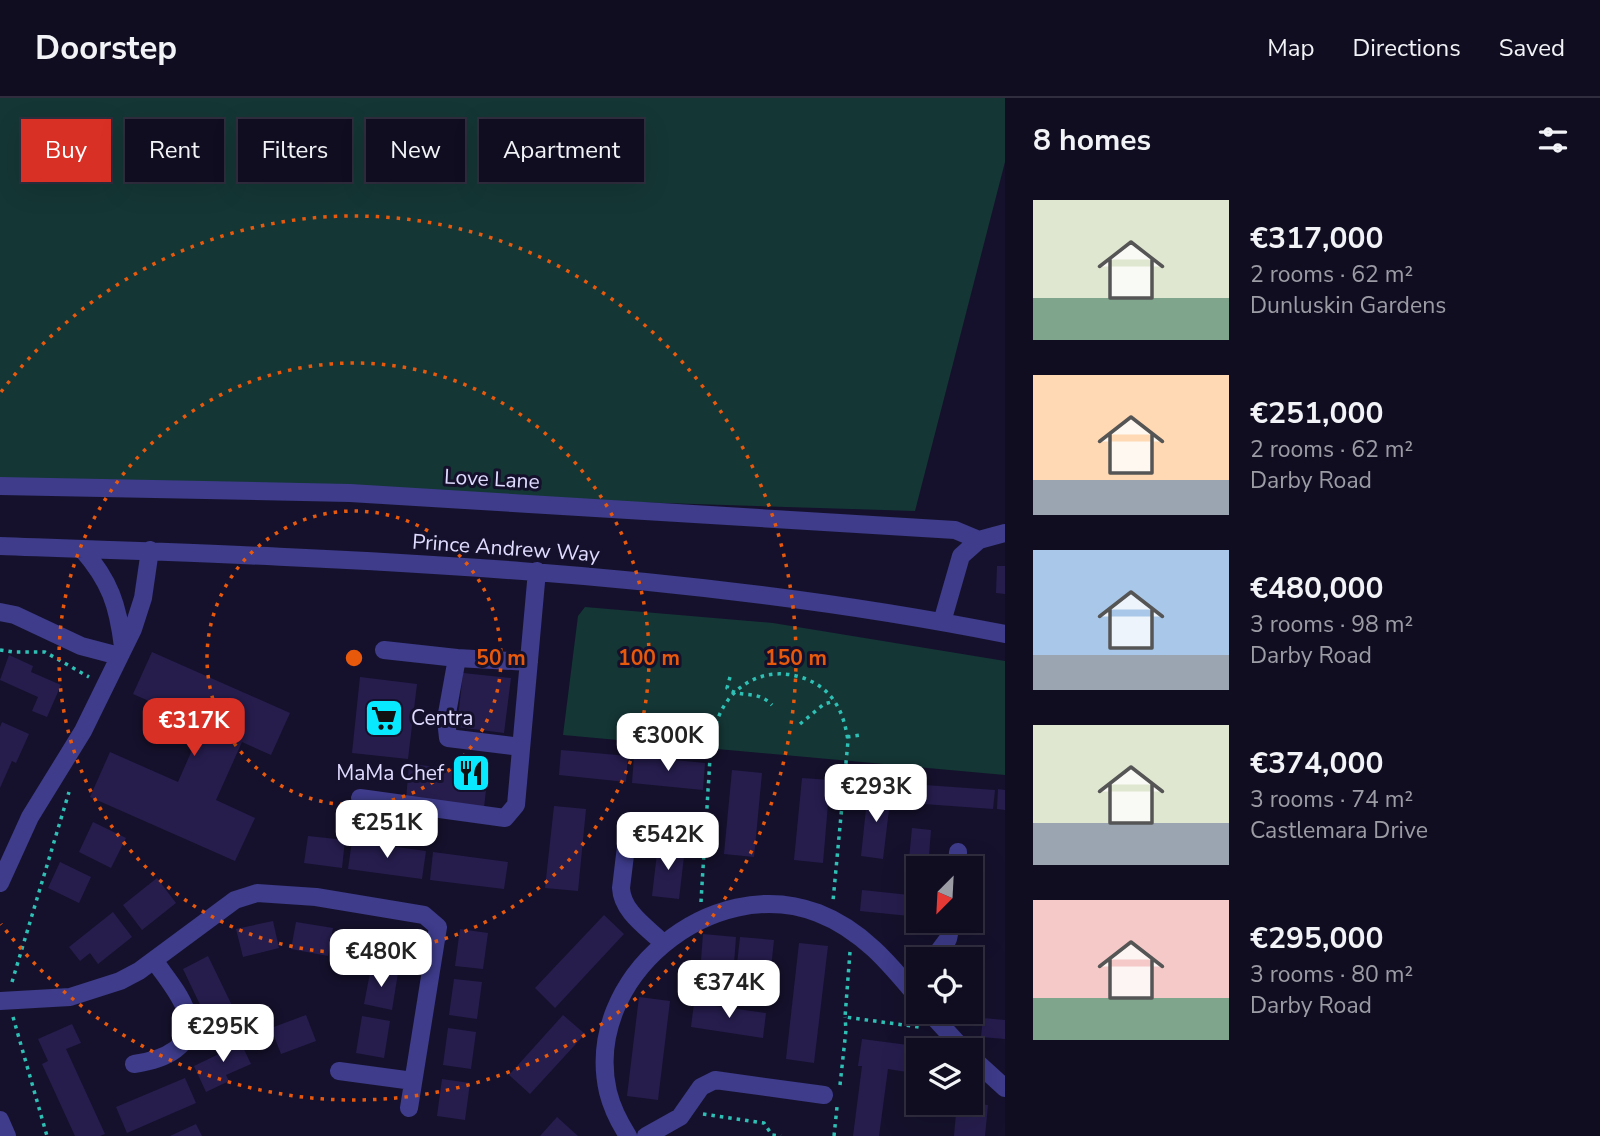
<!DOCTYPE html>
<html lang="en">
<head>
<meta charset="utf-8">
<style>
  :root { --surface:#100d21; --page:#19162a; --text:#f1f3f6; --muted:#9c9ca5; --line:#302d3f; --accent:#d93025 }
  body { margin:0; font-family:"Nunito Sans",sans-serif; background:var(--page); color:var(--text); height:100vh; display:flex; flex-direction:column; font-size:26px; white-space:nowrap }
  * { box-sizing:border-box; margin:0 }
  p { font-size:23px; color:var(--muted) }
  .icon { flex:none; width:38px; height:38px; fill:none; stroke:currentColor; stroke-width:2; stroke-linecap:round; stroke-linejoin:round }
  .map { position:relative; flex:1; overflow:hidden }
  .drawer { display:flex; flex-direction:column; background:var(--surface); width:595px }
  .drawer>* { flex:none }
  .hud { position:absolute; left:21px; top:21px; width:665px; height:63px; display:flex; gap:14px }
  .needle { width:46px; rotate:204deg }
  .buttons { position:absolute; left:906px; top:758px; display:grid; gap:14px }
  .buttons a { display:grid; place-items:center; width:77px; height:77px; border-radius:0px; background:var(--surface); box-shadow:0 7px 28px #0002,0 0 0 2px var(--line); font-size:35px }
  .price { position:absolute; translate:-50% -60px; padding:0 16px; border-radius:14px; background:#fff; color:#222; font-size:23px; line-height:46px; filter:drop-shadow(0 2px 4px #0008) }
  .price::after { content:''; position:absolute; left:50%; top:42px; width:21px; height:16px; margin-left:-10px; background:inherit; clip-path:polygon(0 0,100% 0,50% 100%) }
  .price.selected { background:var(--accent); color:#fff }
  ul { padding:0; list-style:none }
  li { display:flex; align-items:center; gap:21px; height:175px; padding:0 28px }
  li span { display:grid; place-items:center; flex:none; width:196px; height:140px; border-radius:0px; color:#555 }
  li>.icon { margin-inline-start:auto }
  span .icon { width:84px; height:84px; fill:#fffc; stroke-width:1 }
  li b { font-size:30px }
  h2 { display:flex; justify-content:space-between; align-items:center; height:84px; padding:0 28px; font-size:30px }
  .chip { padding:0 24px; border-radius:0px; background:var(--surface); box-shadow:0 7px 28px #0002,0 0 0 2px var(--line); font-size:24px; line-height:63px }
  .chip.selected { background:var(--accent); color:#fff }
  header { display:flex; align-items:center; gap:42px; box-sizing:border-box; height:98px; padding:0 35px; background:var(--surface); border-bottom:2px solid var(--line) }
  header strong { font-size:33px }
  nav { display:flex; gap:38px; margin-inline-start:auto; font-size:24px }
  main { display:flex; flex:1; min-height:0 }
  .map>svg:first-child { display:block }
  .green { fill:#143635 }
  .building { fill:#261d4d }
  .lines { fill:none; stroke-linecap:round; stroke-linejoin:round }
  .path { stroke:#2fc0b5; stroke-width:3.5; stroke-dasharray:3.5 5; stroke-linecap:butt }
  .minor { stroke:#3e3c8b; stroke-width:18 }
  .ring { fill:none; stroke:#e8590c; stroke-width:3.5; stroke-dasharray:3.5 7 }
  .labels { text-anchor:middle; dominant-baseline:central; stroke-width:6; stroke-linejoin:round; paint-order:stroke }
  .street-label { font-size:21px; fill:#e0dcff; stroke:#15112c }
  .poi-label { font-size:21px; fill:#e0dcff; stroke:#15112c; text-anchor:start }
  .centre { fill:#e8590c; stroke:#15112c; stroke-width:3.5 }
  .ring-label { font-size:21px; text-anchor:middle; font-weight:bold; fill:#e8590c; stroke:#15112c; stroke-width:6; stroke-linejoin:round; paint-order:stroke }
</style>
</head>
<body>
<header>
<strong>Doorstep</strong>
<nav><a>Map</a><a>Directions</a><a>Saved</a></nav>
</header>
<main>
<div class="map">
<svg width="1005" height="1038" viewBox="0 0 1005 1038">
  <rect width="100%" height="100%" fill="#15112c"/>
  <path class="green" d="M0,0H1005V64L915,413L0,384Z
    M585,509L773,525L1005,563V677L563,637L578,518Z"/>
  <path class="building" d="M997,468H1005V496L996,495Z
    M152,554L290,615L271,657L242,644L216,702L255,720L235,763L90,699L110,654L178,684L203,627L133,596Z
    M9,557L33,568L31,574L61,587L47,619L32,613L38,599L0,582Z
    M463,575L511,580L504,635L457,629Z
    M360,579L417,586L408,661L352,655Z
    M2,624L29,636L16,665L12,663L0,690V629Z
    M561,652L628,658L626,684L559,677Z
    M634,658L705,665L703,692L632,685Z
    M409,666L488,674L484,710L406,702Z
    M732,672L762,675L754,759L724,756Z
    M802,680L830,682L823,765L794,762Z
    M925,687L995,692L993,711L924,706Z
    M998,691L1005,692V712L997,711Z
    M868,692L891,695L883,761L861,758Z
    M554,708L586,711L578,793L545,790Z
    M93,724L126,740L111,770L79,754Z
    M912,730L931,732L928,770L908,771Z
    M308,738L345,742L342,770L304,765Z
    M352,743L426,753L422,781L348,771Z
    M658,747L685,750L679,801L652,798Z
    M433,754L508,764L504,791L430,782Z
    M60,764L91,779L79,805L48,790Z
    M157,780L176,805L142,832L123,807Z
    M862,792L919,798V819L860,813Z
    M113,814L132,839L98,866L90,855L80,863L69,849Z
    M604,817L624,836L555,910L535,890Z
    M273,823L279,850L243,859L236,831Z
    M296,824L333,830L328,858L291,851Z
    M460,831L488,835L483,871L455,868Z
    M376,834L404,839L400,858L373,853Z
    M703,836L736,839L734,866L701,862Z
    M740,839L774,842L771,870L737,866Z
    M799,845L828,848L814,965L786,961Z
    M959,854L980,856L975,904H971V861H959Z
    M208,858L241,926L215,938L183,871Z
    M371,870L398,875L392,912L364,906Z
    M454,881L482,884L477,921L449,917Z
    M639,899L670,903L658,1002L627,998Z
    M694,905L766,915L763,940L691,929Z
    M306,917L316,943L281,956L271,930Z
    M563,917L585,936L530,996L509,977Z
    M362,918L390,923L384,960L356,955Z
    M983,920L1005,922V941L981,939Z
    M72,926L81,945L66,951L105,1036L100,1038H75L42,966L48,963L38,941Z
    M448,930L476,934L471,971L443,967Z
    M237,937L251,966L226,977L229,983L206,994L194,968L223,954L219,946Z
    M862,941L931,950V952H919V976L888,971L879,1038H853L862,968H858Z
    M185,980L196,1005L127,1035L116,1009Z
    M442,981L470,985L465,1022L437,1018Z
    M957,1004L988,1007L985,1038H954Z
    M557,1019L578,1038H540Z
    M196,1026L202,1038H170Z"/>
  <g class="lines">
    <path class="path" d="M0,552L13,554H45L89,579
      M730,579L727,590C741,601 757,591 772,607
      M800,626L824,606L835,603
      M847,639L861,637
      M701,804C703,767 706,729 708,692C710,669 709,645 717,623C730,585 768,566 806,581C834,592 844,615 848,643L833,803
      M850,854L845,919L919,929
      M12,884L69,694
      M13,919L47,1038
      M840,987L846,932L845,919
      M703,1016L764,1025L772,1037L781,1038
      M834,1038L837,1009"/>
    <path class="minor" d="M0,388L350,395L955,432L979,442
      M0,448C336,460 675,470 1005,536
      M82,451C110,483 118,507 123,549
      M0,514L15,517L81,548L119,558
      M942,524L961,458L979,442L1005,435
      M384,552L457,560
      M521,649L448,640L446,621L457,560L529,564
      M360,700L505,720L516,707L537,473
      M629,724L621,790C622,814 648,830 664,846
      M957,770L958,754
      M0,785L30,719L83,633L133,531L143,500L150,452
      M933,861L948,841L952,822
      M0,903L70,899L120,883L139,873L235,802L257,795L316,799L424,817L438,829L409,1010
      M929,914L964,952
      M971,959L1005,990
      M134,966C162,962 199,949 186,913C180,895 164,877 154,862
      M339,973L413,983
      M0,1022L7,1038
      M628,1038C619,1024 612,1010 608,994C582,880 712,774 818,815C862,832 890,866 919,901
      M646,1038L680,1019L701,989L715,982L824,997"/>
  </g>
  <g class="ring">
    <circle cx="354" cy="560" r="147"/>
    <circle cx="354" cy="560" r="295"/>
    <path d="M1 294A442 442 0 1 1 1 826"/>
  </g>
  <defs>
    <g id="supermarket-square" transform="scale(2.0125)"><rect x="-9" y="-9" width="18" height="18" rx="4" fill="#08e9ff" stroke="#15112c"/><path d="M-6-5.5h2.5l.6 2H6L4.5 2H-2.5L-4.4-4H-6ZM-1.5 3.2a1.3 1.3 0 1 0 .1 0ZM3 3.2a1.3 1.3 0 1 0 .1 0Z" fill="#111"/></g>
    <g id="restaurant-square" transform="scale(2.0125)"><rect x="-9" y="-9" width="18" height="18" rx="4" fill="#08e9ff" stroke="#15112c"/><path d="M-5-6h1v4h1v-4h1v4h1v-4h1v5L-1.5 .5V6h-2V.5L-5-1ZM5-6V6H3V1.5H1.5Q1.5-4 5-6Z" fill="#111"/></g>
  </defs>
  <g fill-rule="evenodd">
    <use href="#supermarket-square" x="384" y="620"/>
    <use href="#restaurant-square" x="471" y="675"/>
  </g>
  <g class="labels">
    <g class="street-label">
      <text transform="translate(492 381) rotate(3)">Love Lane</text>
      <text transform="translate(506 450) rotate(4)">Prince Andrew Way</text>
    </g>
    <g class="poi-label">
      <text x="411" y="620">Centra</text>
      <text x="444" y="675" text-anchor="end">MaMa Chef</text>
    </g>
  </g>
  <circle cx="354" cy="560" r="10" class="centre"/>
  <g class="ring-label">
    <text x="501" y="567">50 m</text>
    <text x="649" y="567">100 m</text>
    <text x="796" y="567">150 m</text>
  </g>
</svg>
<div class="buttons">
<a><svg class="needle" viewBox="-14 -14 28 28"><path d="M0-13l5 13h-10z" fill="#e53935"/><path d="M0 13l5-13h-10z" fill="#9c9ca5"/></svg></a>
<a><svg class="icon" aria-label="locate" viewBox="0 0 24 24"><circle cx="12" cy="12" r="6"/><path d="M12 2v4M12 18v4M2 12h4M18 12h4"/></svg></a>
<a><svg class="icon" aria-label="layers" viewBox="0 0 24 24"><path d="M12 4l9 5-9 5-9-5zM3 14l9 5 9-5"/></svg></a>
</div>
<b class="price selected" style="left:194px;top:660px">€317K</b>
<b class="price" style="left:668px;top:675px">€300K</b>
<b class="price" style="left:876px;top:726px">€293K</b>
<b class="price" style="left:387px;top:762px">€251K</b>
<b class="price" style="left:668px;top:774px">€542K</b>
<b class="price" style="left:381px;top:891px">€480K</b>
<b class="price" style="left:729px;top:922px">€374K</b>
<b class="price" style="left:223px;top:966px">€295K</b>
<div class="hud">
<a class="chip selected">Buy</a>
<a class="chip">Rent</a>
<a class="chip">Filters</a>
<a class="chip">New</a>
<a class="chip">Apartment</a>
</div>
</div>
<section class="drawer">
<h2>8 homes<svg class="icon" aria-label="filters" viewBox="0 0 24 24"><path d="M4 7h16M4 17h16"/><circle cx="9" cy="7" r="2"/><circle cx="15" cy="17" r="2"/></svg></h2>
<ul>
<li><span style="background:linear-gradient(#dfe7d0 70%,#7fa58c 0)"><svg class="icon" aria-label="home" viewBox="0 0 24 24"><path d="M3 11l9-7 9 7M6 9v11h12V9"/></svg></span><div><b>€317,000</b><p>2 rooms · 62 m²</p><p>Dunluskin Gardens</p></div></li>
<li><span style="background:linear-gradient(#ffd9b3 75%,#9aa5b1 0)"><svg class="icon" aria-label="home" viewBox="0 0 24 24"><path d="M3 11l9-7 9 7M6 9v11h12V9"/></svg></span><div><b>€251,000</b><p>2 rooms · 62 m²</p><p>Darby Road</p></div></li>
<li><span style="background:linear-gradient(#a9c7e8 75%,#9aa5b1 0)"><svg class="icon" aria-label="home" viewBox="0 0 24 24"><path d="M3 11l9-7 9 7M6 9v11h12V9"/></svg></span><div><b>€480,000</b><p>3 rooms · 98 m²</p><p>Darby Road</p></div></li>
<li><span style="background:linear-gradient(#dfe7d0 70%,#9aa5b1 0)"><svg class="icon" aria-label="home" viewBox="0 0 24 24"><path d="M3 11l9-7 9 7M6 9v11h12V9"/></svg></span><div><b>€374,000</b><p>3 rooms · 74 m²</p><p>Castlemara Drive</p></div></li>
<li><span style="background:linear-gradient(#f6c9c9 70%,#7fa58c 0)"><svg class="icon" aria-label="home" viewBox="0 0 24 24"><path d="M3 11l9-7 9 7M6 9v11h12V9"/></svg></span><div><b>€295,000</b><p>3 rooms · 80 m²</p><p>Darby Road</p></div></li>
</ul>
</section>
</main>
</body>
</html>
